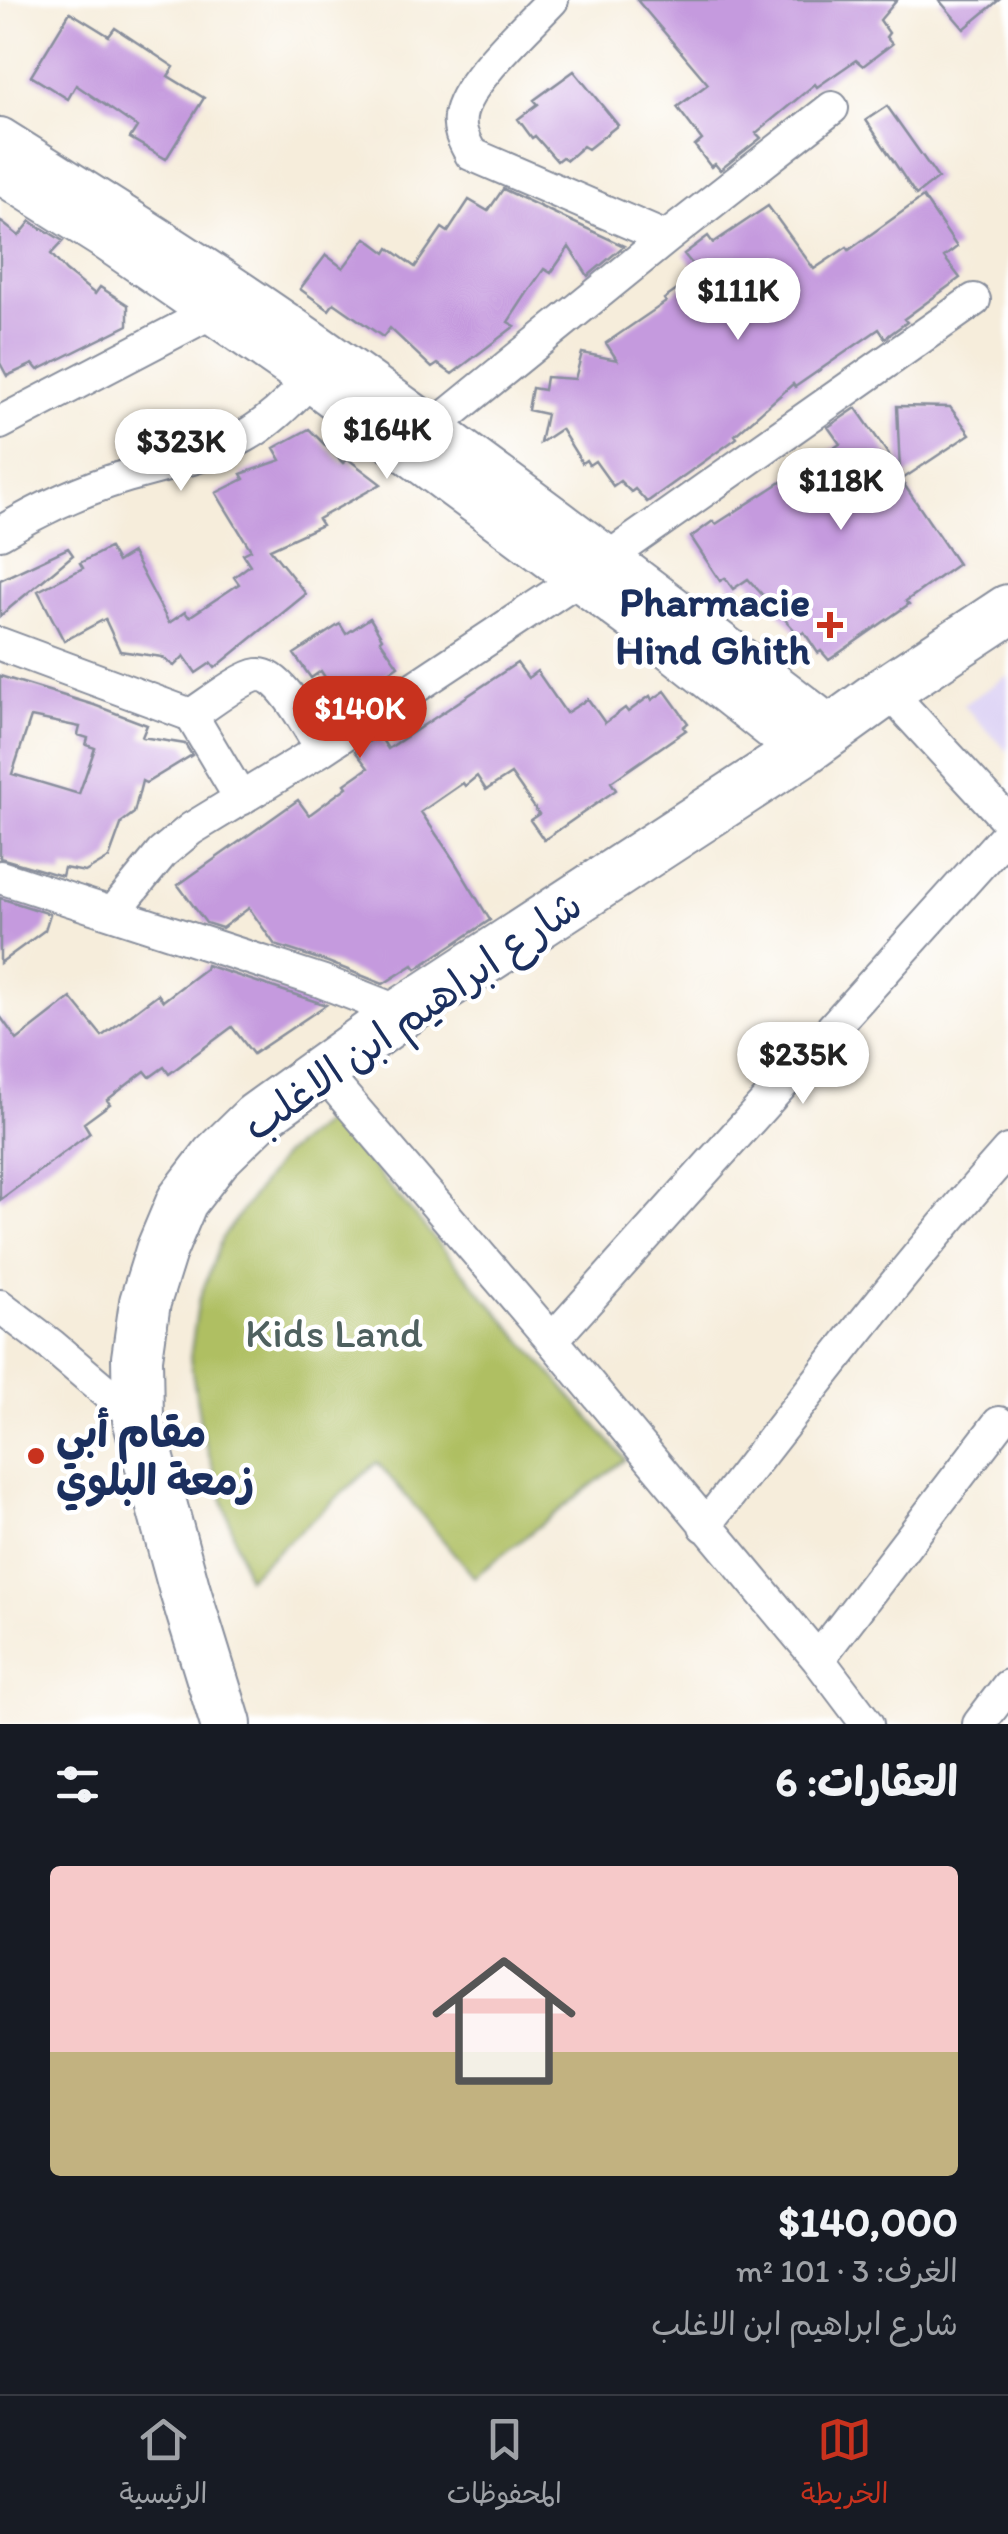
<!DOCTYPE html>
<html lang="ar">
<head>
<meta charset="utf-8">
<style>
  :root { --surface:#171b24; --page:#242831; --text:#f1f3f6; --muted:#9ea1a6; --line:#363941; --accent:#c8321e }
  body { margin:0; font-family:Itim,"Playpen Sans Arabic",sans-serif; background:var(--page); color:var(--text); direction:rtl; height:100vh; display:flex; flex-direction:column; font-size:38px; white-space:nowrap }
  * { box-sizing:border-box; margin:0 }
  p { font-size:32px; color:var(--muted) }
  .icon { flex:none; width:55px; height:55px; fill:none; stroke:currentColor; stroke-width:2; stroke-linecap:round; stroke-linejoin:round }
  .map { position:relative; height:1724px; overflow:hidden; direction:ltr }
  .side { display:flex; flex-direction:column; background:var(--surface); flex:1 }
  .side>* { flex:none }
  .price { position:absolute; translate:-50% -85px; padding:0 22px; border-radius:35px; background:#fff; color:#222; font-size:32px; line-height:65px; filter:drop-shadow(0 2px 5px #0008) }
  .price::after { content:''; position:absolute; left:50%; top:60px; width:30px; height:22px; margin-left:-15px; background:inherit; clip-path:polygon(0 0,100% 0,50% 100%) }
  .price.on { background:var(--accent); color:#fff }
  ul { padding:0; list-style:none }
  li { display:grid; align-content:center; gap:20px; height:530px; padding:0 50px }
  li+li { border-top:2px solid var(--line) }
  li span { display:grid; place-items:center; height:310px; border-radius:10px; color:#555 }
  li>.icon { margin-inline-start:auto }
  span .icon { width:180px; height:180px; fill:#fffc; stroke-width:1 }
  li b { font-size:42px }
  h2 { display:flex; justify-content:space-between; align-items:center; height:120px; padding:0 50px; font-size:42px }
  .menu { display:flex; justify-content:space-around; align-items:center; height:140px; border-top:2px solid var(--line); background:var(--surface); font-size:28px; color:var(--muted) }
  .menu a { display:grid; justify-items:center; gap:5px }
  .menu .on { color:var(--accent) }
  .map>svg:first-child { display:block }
  .built { fill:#dfd5f5 }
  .green { fill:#afbf62; stroke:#657760; stroke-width:2.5 }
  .building { fill:#c59ade; fill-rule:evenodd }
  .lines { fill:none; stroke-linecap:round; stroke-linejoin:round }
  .minor-casing { stroke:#888e9c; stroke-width:36 }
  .tertiary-casing { stroke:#888e9c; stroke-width:44 }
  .primary-casing { stroke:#888e9c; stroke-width:54 }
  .minor { stroke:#fff; stroke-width:32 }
  .tertiary { stroke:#fff; stroke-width:40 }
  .primary { stroke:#fff; stroke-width:50 }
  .poi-dot { fill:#c8321e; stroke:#fff; stroke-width:4 }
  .labels { text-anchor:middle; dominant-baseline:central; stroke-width:9; stroke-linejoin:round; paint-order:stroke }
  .poi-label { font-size:42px; font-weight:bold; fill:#1b2f5e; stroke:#fff; text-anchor:end }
  .street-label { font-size:42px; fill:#1b2f5e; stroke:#fff }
  .park-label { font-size:42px; fill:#4f615f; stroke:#fff }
</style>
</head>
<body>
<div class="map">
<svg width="1008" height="1724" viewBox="0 0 1008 1724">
  <rect width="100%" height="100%" fill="#fff"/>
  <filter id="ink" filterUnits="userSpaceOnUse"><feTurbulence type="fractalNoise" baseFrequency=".01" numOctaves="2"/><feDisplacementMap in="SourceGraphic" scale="20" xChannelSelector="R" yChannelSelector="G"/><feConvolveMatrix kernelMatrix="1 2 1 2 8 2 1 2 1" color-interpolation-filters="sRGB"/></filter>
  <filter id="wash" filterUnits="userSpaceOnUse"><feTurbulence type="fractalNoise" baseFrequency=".0048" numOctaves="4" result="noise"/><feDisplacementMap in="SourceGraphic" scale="40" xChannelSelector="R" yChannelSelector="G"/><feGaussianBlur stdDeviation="2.25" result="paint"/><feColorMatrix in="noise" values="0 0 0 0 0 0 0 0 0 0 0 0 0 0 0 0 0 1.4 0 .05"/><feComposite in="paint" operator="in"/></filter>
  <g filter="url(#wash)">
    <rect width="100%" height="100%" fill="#f6eddb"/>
    <path class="built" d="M1008,675V752L963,705Z"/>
    <path class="green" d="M330,1118L625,1459L474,1577L377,1462L247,1578L201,1429L190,1358L198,1303L222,1238L282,1156Z"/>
    <g id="blocks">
      <path class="building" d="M637,0H897L880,20L889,33L886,37L892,44L863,66L856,60L817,87L815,84L756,133L761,138L720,170L715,164L711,167L695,146L702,140L677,107L708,84Z
        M939,0H999L964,29Z
        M70,12L109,36L115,28L174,67L168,76L204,98L166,159L130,138L137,127L76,85L68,99L31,76Z
        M574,71L618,125L588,149L583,146L567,160L562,157L557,161L535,136L532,138L518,119L538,104L534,100Z
        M887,106L938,178L916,195L866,120Z
        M503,189L624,246L588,276L569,247L551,273L544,269L527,293L508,322L515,326L452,374L438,364L432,368L390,328L383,337L334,303L329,310L300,289L326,255L343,268L366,238L386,253L389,248L415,267L442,228L448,232L469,200L488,211Z
        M923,197L957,247L944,257L960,278L904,319L907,322L885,338L879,329L795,387L793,384L735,435L737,438L647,502L635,489L631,492L620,481L613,486L595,461L589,465L586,460L582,463L561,429L540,443L546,414L528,410L532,388L544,390L546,377L575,379L582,353L617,360L606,343L666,302L664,299L700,274L684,254L708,236L713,243L768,206L814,269L847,247L849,250Z
        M0,221L19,236L31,221L41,229L42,228L63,241L51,254L66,271L95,294L100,287L128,305V325L38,370L33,364L7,376L0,363Z
        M897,406L950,407L970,434L901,480L958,564L906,601L909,604L829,660L821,651L818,653L804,632L799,635L748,579L733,589L725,578L720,581L691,537L713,521L716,524L840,444L828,427L856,408L900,471Z
        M309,429L343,463L348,459L381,484L318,519L322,525L270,549L306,594L215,668L211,663L196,673L184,656L174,666L162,657L120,651L105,619L64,641L38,591L83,568L80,563L109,548L117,562L132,553L169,623L185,612L189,617L239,584L234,577L250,565L243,554L251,550L216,493L244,479L241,474L281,460L274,448Z
        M68,548L73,555L0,616V580Z
        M370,618L382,638L380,640L398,666L342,704L321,671L311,678L294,654L340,624L346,634Z
        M517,663L528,678L537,671L566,713L588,699L605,723L625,708L628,712L650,696L652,700L665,691L688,723L683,727L686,730L611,782L616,790L544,840L530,820L539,814L511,774L486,790L477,776L465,786L463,783L421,812L453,859L490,920L416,969L413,965L383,984L328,962L275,945L249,908L222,928L206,923L178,885L298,800L309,815L347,787L345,784L368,768L355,751L379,735L388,749Z
        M0,676L94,705L147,725L142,737L185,744L192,755L146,783L142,781L134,813L122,822L109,858L85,872L64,868L62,876L0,858ZM31,717L80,727L78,735L88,738L86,745L95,748L79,794L12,774Z
        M0,898L50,914L45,930L0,963Z
        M206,965L326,1005L253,1054L232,1027L169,1074L164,1067L150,1077L145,1071L107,1100L110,1104L84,1123L90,1133L0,1200V1016L17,1040L71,998L102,1036L158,994L163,1001L205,969Z"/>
    </g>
  </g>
  <g filter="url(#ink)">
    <use href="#blocks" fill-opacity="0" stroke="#888e9c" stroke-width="2.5"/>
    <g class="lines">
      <g class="minor-casing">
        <path id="minor" d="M552,0C528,26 464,83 460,117C458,131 465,142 471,154L666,238
          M0,423L210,313L226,297
          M432,428L666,238L832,108
          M0,533C40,509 83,489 127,476C167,464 209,457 245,436C270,422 290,401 310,381
          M0,644L191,715L241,799
          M887,690L1008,821
          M191,715C206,706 242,677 258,675C281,672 310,731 322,749
          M0,877L321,981L402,1013
          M113,913L162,853L191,829L322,749L578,579L974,300
          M322,1071L552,1340L818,1659L867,1724
          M0,1306L51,1345L138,1419
          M552,1340L1008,833
          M705,1526C804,1399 901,1271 1008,1151
          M818,1659L999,1423
          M979,1724L1008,1686"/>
      </g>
      <g class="tertiary-casing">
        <path id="tertiary" d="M0,138C113,209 227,280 336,358C505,478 670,603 834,729
          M0,173L106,240L310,381L646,630L801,752"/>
      </g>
      <g class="primary-casing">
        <path id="primary" d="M226,1724L185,1591L138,1419L137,1358L145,1302L161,1251L182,1201L216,1157L256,1118L402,1013L801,752L887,690L1008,610"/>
      </g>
      <use href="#minor" class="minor"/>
      <use href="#tertiary" class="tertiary"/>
      <use href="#primary" class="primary"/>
    </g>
  </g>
  <g class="poi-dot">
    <path d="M825 610h10v10h10v10h-10v10h-10v-10h-10v-10h10z"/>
    <circle cx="36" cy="1456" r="10"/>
  </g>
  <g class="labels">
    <g class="poi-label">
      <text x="810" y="601">Pharmacie<tspan x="810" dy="48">Hind Ghith</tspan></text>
      <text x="56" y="1432" text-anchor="start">مقام أبي<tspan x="56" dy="48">زمعة البلوي</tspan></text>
    </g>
    <g class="street-label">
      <text transform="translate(412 1015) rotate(-35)">شارع ابراهيم ابن الاغلب</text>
    </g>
    <g class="park-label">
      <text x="334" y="1332">Kids Land</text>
    </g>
  </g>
</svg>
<b class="price" style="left:738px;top:343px">$111K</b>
<b class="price" style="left:387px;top:482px">$164K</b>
<b class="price" style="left:181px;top:494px">$323K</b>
<b class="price" style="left:841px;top:533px">$118K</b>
<b class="price on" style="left:360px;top:761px">$140K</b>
<b class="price" style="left:803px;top:1107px">$235K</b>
</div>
<section class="side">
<h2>العقارات: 6<svg class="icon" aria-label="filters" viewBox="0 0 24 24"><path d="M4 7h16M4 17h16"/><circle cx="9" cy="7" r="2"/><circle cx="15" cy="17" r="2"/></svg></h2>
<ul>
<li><span style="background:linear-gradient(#f6c9c9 60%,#c2b280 0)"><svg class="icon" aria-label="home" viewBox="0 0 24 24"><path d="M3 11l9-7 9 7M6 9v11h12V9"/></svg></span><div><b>$140,000</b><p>الغرف: 3 · 101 m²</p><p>شارع ابراهيم ابن الاغلب</p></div></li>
</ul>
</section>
<nav class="menu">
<a class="on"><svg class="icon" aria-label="map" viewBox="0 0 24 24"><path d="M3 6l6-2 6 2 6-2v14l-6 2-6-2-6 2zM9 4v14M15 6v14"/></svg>الخريطة</a>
<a><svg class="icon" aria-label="saved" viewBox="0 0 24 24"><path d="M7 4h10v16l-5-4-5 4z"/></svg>المحفوظات</a>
<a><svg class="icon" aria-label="home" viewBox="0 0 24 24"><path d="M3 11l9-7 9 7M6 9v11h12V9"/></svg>الرئيسية</a>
</nav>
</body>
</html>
